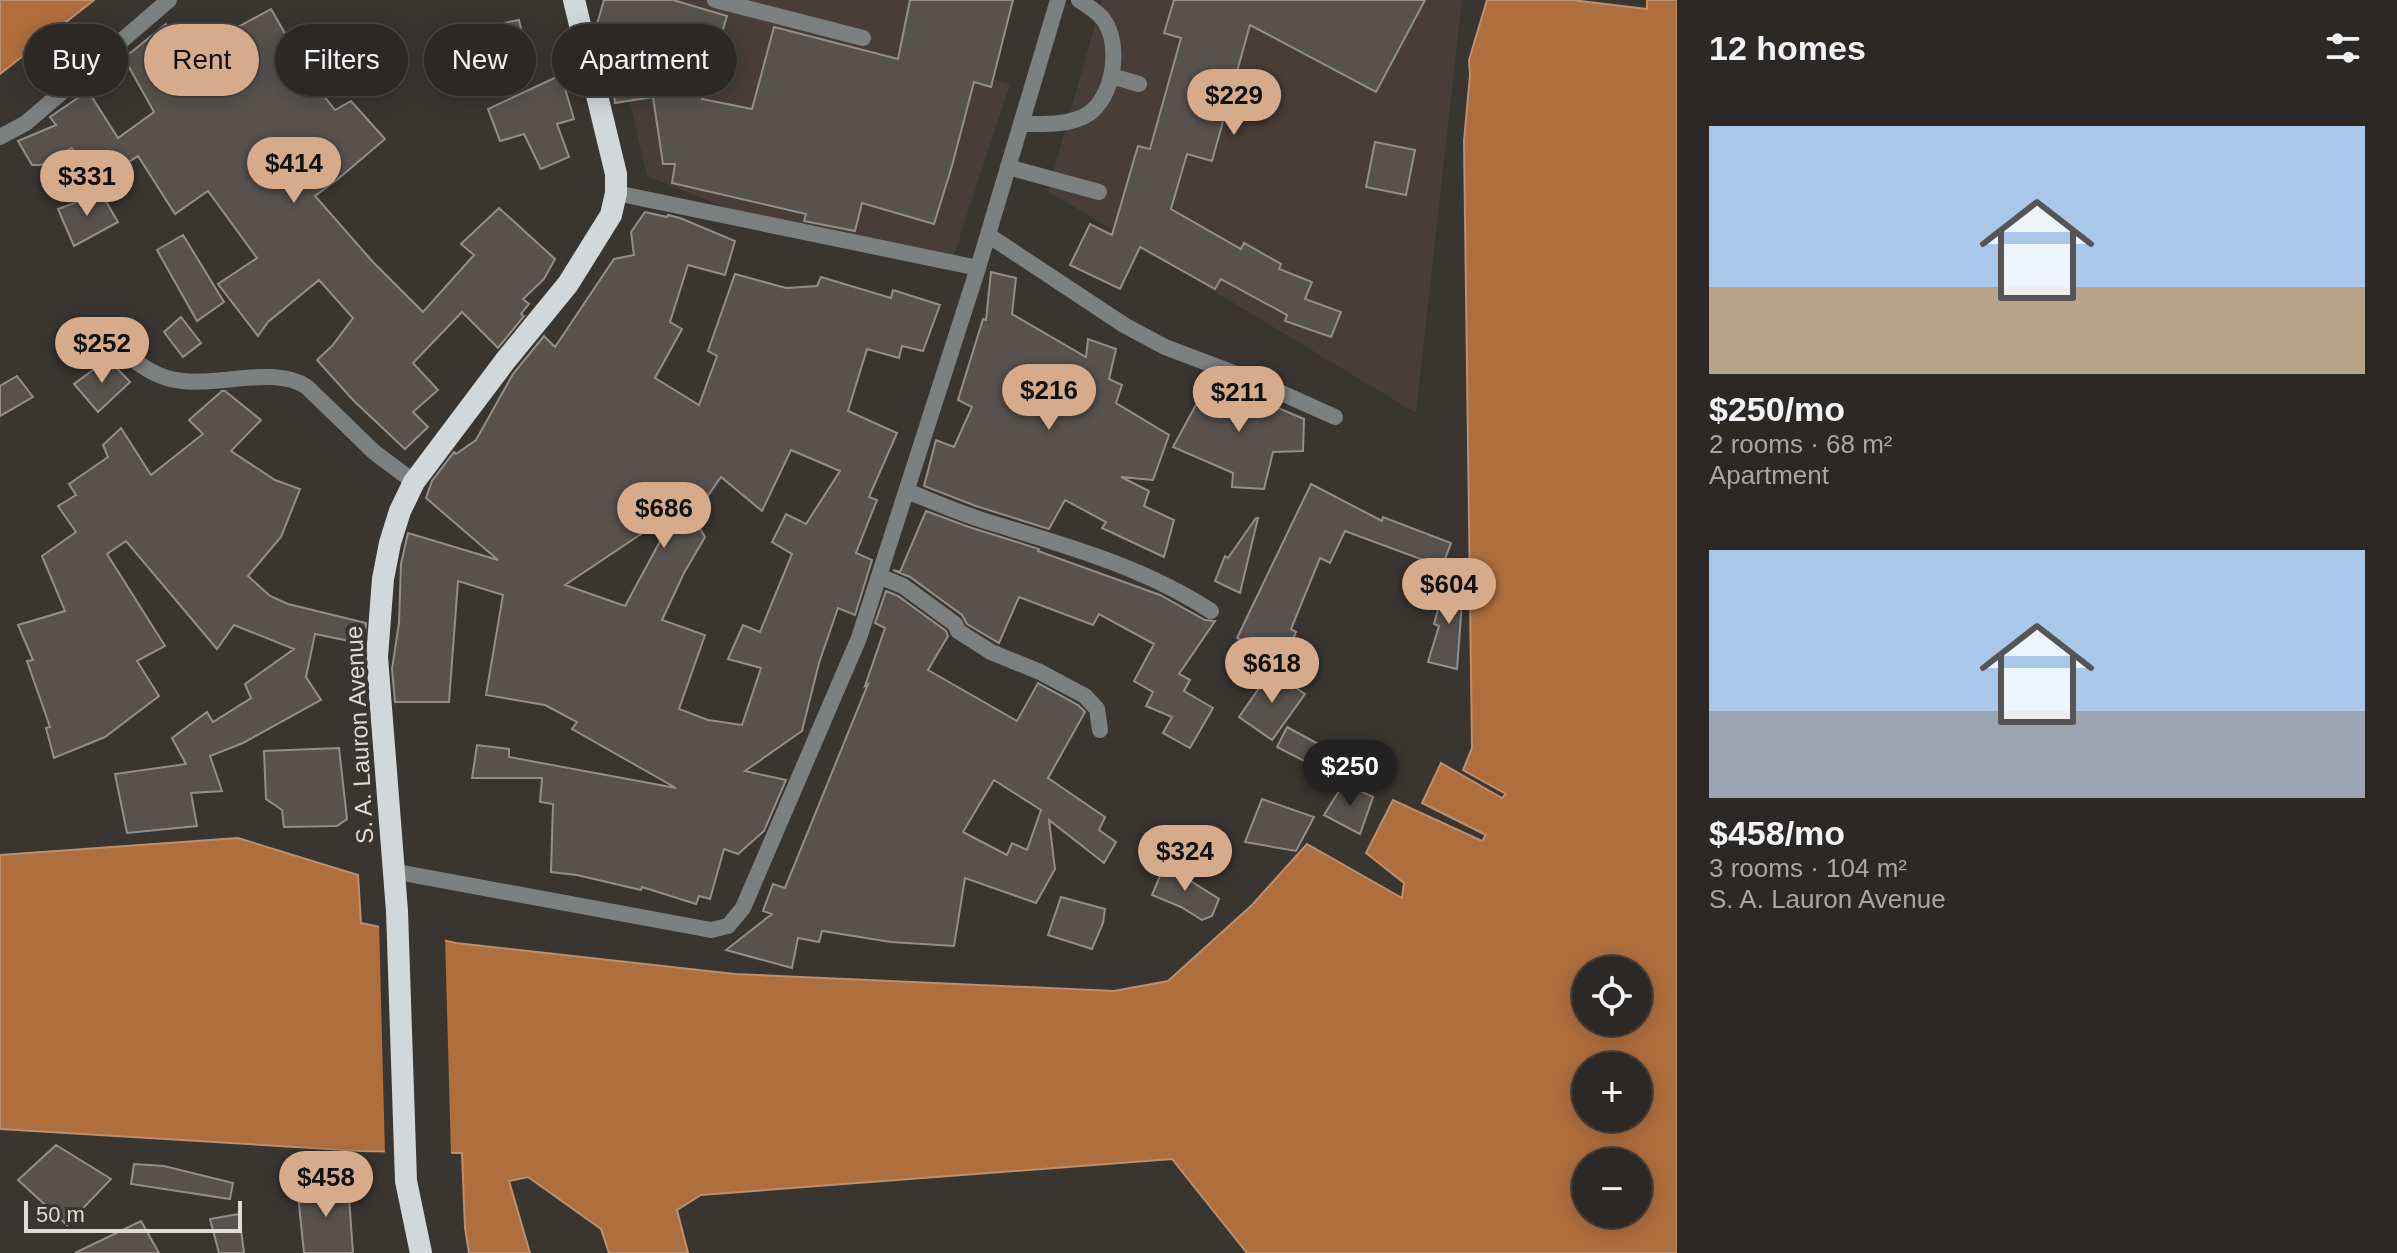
<!DOCTYPE html>
<html lang="en">
<head>
<meta charset="utf-8">
<style>
  :root { --surface:#2b2825; --page:#373432; --text:#f1f3f6; --muted:#a6a6a7; --line:#474442; --accent:#d6ab8b }
  body { margin:0; font-family:Helvetica,sans-serif; background:var(--page); color:var(--text); height:100vh; display:flex; flex-direction:column; font-size:30px; white-space:nowrap }
  * { box-sizing:border-box; margin:0 }
  p { font-size:26px; color:var(--muted) }
  .icon { flex:none; width:44px; height:44px; fill:none; stroke:currentColor; stroke-width:2; stroke-linecap:round; stroke-linejoin:round }
  .map { position:relative; flex:1; overflow:hidden }
  .details { display:flex; flex-direction:column; background:var(--surface); width:720px }
  .details>* { flex:none }
  .hud { position:absolute; left:24px; top:24px; width:760px; height:72px; display:flex; gap:16px }
  .controls { position:absolute; left:1572px; top:956px; display:grid; gap:16px }
  .controls a { display:grid; place-items:center; width:80px; height:80px; border-radius:50%; background:var(--surface); box-shadow:0 4px 20px #0003,0 0 0 2px var(--line); font-size:40px }
  .scale { position:absolute; left:24px; bottom:20px; width:218px; box-sizing:border-box; padding-left:8px; border:4px solid #dfdbd9; border-top:0; font-size:22px; line-height:28px; white-space:nowrap; color:#dfdbd9; -webkit-text-stroke:6px #393531; paint-order:stroke }
  .price { position:absolute; translate:-50% -68px; padding:0 18px; border-radius:28px; background:var(--accent); color:#111; font-size:26px; line-height:52px; filter:drop-shadow(0 2px 4px #0008) }
  .price::after { content:''; position:absolute; left:50%; top:48px; width:24px; height:18px; margin-left:-12px; background:inherit; clip-path:polygon(0 0,100% 0,50% 100%) }
  .price.current { background:#222; color:#fff }
  ul { padding:0; list-style:none }
  li { display:grid; align-content:center; gap:16px; height:424px; padding:0 32px }
  li span { display:grid; place-items:center; height:248px; border-radius:0px; color:#555 }
  li>.icon { margin-inline-start:auto }
  span .icon { width:144px; height:144px; fill:#fffc; stroke-width:1 }
  li b { font-size:34px }
  h2 { display:flex; justify-content:space-between; align-items:center; height:96px; padding:0 32px; font-size:34px }
  .chip { padding:0 28px; border-radius:36px; background:var(--surface); box-shadow:0 4px 20px #0003,0 0 0 2px var(--line); font-size:28px; line-height:72px }
  .chip.current { background:var(--accent); color:#111 }
  main { display:flex; flex:1; min-height:0 }
  .map>svg:first-child { display:block }
  .built { fill:#483d37 }
  .water { fill:#af6e3e; stroke:#bd8f6c; stroke-width:2; fill-rule:evenodd }
  .pier { fill:#393531 }
  .building { fill:#57524e; stroke:#938e8a; stroke-width:2; fill-rule:evenodd }
  .lines { fill:none; stroke-linecap:round; stroke-linejoin:round }
  .service { stroke:#7d8081; stroke-width:16 }
  .minor { stroke:#7d8081; stroke-width:16 }
  .trunk { stroke:#d2d8da; stroke-width:22 }
  .labels { text-anchor:middle; dominant-baseline:central; stroke-width:8; stroke-linejoin:round; paint-order:stroke }
  .street-label { font-size:24px; fill:#dfdbd9; stroke:#393531 }
</style>
</head>
<body>
<main>
<div class="map">
<svg width="1677" height="1253" viewBox="0 0 1677 1253">
  <rect width="100%" height="100%" fill="#393531"/>
  <path class="built" d="M606,0H928L908,56L1010,84L953,258L732,210L647,176Z
    M1102,0H1462L1416,413L1048,191Z"/>
  <path class="water" d="M0,0H94L0,74Z
    M1487,0H1572L1647,9V0H1677V1253H1247L1172,1159L701,1195L677,1210L688,1253H609L601,1229L528,1177L509,1181L530,1253H469L465,1228L462,1153L361,1151L0,1129V855L238,838L358,875L361,923L456,943L735,974L1114,991L1168,981L1252,905L1307,844L1402,898L1404,883L1366,853L1393,800L1482,841L1486,835L1422,803L1441,763L1502,798L1506,794L1463,770L1472,748L1464,141L1470,75L1469,60ZM1586,970H1638V1022H1586ZM1586,1066H1638V1118H1586ZM1586,1162H1638V1214H1586Z"/>
  <path class="pier" d="M379,922L445,937L451,1156L385,1155Z"/>
  <path class="building" d="M604,0H673L727,16L702,99L752,109L774,27L898,59L910,0H1013L991,87L974,82L952,166L934,224L862,203L855,231L804,221L806,214L672,183L675,164H663L653,97L615,103L609,53L671,24L606,32L605,26L597,24Z
    M1174,0H1425L1376,92L1250,25L1212,161L1187,154L1171,209L1241,249L1244,243L1281,264L1279,269L1312,282L1305,299L1341,312L1331,337L1285,321L1287,315L1221,279L1215,289L1140,247L1120,289L1070,265L1090,224L1112,235L1138,146L1150,149L1181,38L1164,33Z
    M271,9L287,37L307,63L301,67L335,110L351,101L385,139L338,179L315,196L373,262L423,312L474,255L461,244L499,208L555,259L544,279L523,299L529,304L521,314L524,316L498,348L462,312L413,363L438,390L413,412L428,427L405,449L353,400L317,360L332,346L353,318L319,280L268,322L258,336L218,284L257,258L208,191L175,214L138,156L96,184L72,148L41,165H32L18,141L56,125L50,117L88,91L118,138L154,112L124,58L166,24L187,55Z
    M519,20L524,42L499,46L498,24Z
    M561,75L574,119L557,124L569,157L541,169L524,134L500,141L488,109Z
    M1375,142L1415,150L1406,195L1366,187Z
    M101,193L118,222L74,246L58,209Z
    M645,212L667,217L668,215L680,218L735,241L725,275L688,265L670,322L682,329L655,378L699,405L717,356L708,351L735,274L786,288L817,286L821,277L891,298L893,290L940,305L923,351L902,346L899,358L867,349L848,411L897,433L869,497L877,500L856,553L872,560L855,615L838,608L819,663L802,731L745,771L786,780L764,831L738,854L724,849L710,899L699,896L696,904L642,887L641,890L577,875L551,872L553,804L540,802L542,778H472L477,745L509,749V757L676,788L572,729L577,722L545,705L486,695L503,595L458,581L449,702H395L392,669L399,623L401,564L408,533L498,560L426,498L432,481L454,452L456,454L476,440L513,374L544,336L555,347L614,259L634,255L631,232ZM791,450L840,471L806,524L786,514L772,542L792,554L760,632L743,625L728,659L761,668L742,725L708,720L679,709L705,635L662,620L684,573L705,537L693,517L721,477L762,511ZM677,510L625,606L565,585Z
    M183,235L224,302L197,321L157,250Z
    M991,272L1016,278L1012,314L1086,357L1088,339L1116,349L1109,379L1122,385L1116,403L1169,435L1153,480L1121,477L1149,491L1144,506L1174,520L1164,557L1102,528L1106,522L1065,500L1049,529L976,506L924,486L936,440L954,447L972,407L958,400L983,319L986,320Z
    M181,317L201,343L183,357L164,332Z
    M108,359L130,382L98,412L74,384Z
    M17,376L33,397L0,416V386Z
    M1210,379L1304,419L1303,451L1273,452L1264,489L1232,487L1233,473L1173,447Z
    M222,391H225L261,420L231,451L275,480L300,489L281,537L248,576L270,596L288,604L366,623L364,644L315,634L306,677L321,700L243,743L210,756L222,791L191,793L197,826L127,833L115,774L186,764L172,738L207,712L213,722L251,698L245,684L294,649L234,625L217,649L126,541L107,554L165,646L137,661L159,696L105,737L54,758L46,728L50,727L27,661L33,660L18,625L65,611L42,556L76,532L58,506L76,495L69,484L108,457L103,445L121,428L151,475L203,434L189,420Z
    M1311,484L1382,521L1383,517L1451,543L1442,567L1345,531L1330,563L1320,558L1291,629L1296,632L1284,662L1237,638Z
    M926,511L969,527L1039,549L1038,551L1160,595L1205,620L1215,621L1179,674L1190,680L1184,691L1213,708L1190,748L1163,733L1172,717L1146,706L1153,692L1134,681L1154,644L1099,614L1093,625L1019,597L999,643L967,624L962,615L910,577L893,570L900,572Z
    M1256,518H1258L1240,593L1215,581L1225,556L1228,558Z
    M1453,575L1464,576L1457,669L1428,662L1439,626L1434,624L1442,595L1447,597Z
    M886,591L898,596L946,631L948,636L928,670L1017,721L1038,683L1078,705L1085,712L1048,778L1105,817L1099,830L1116,842L1104,863L1049,820L1055,869L1036,903L965,878L954,946L891,942L822,931L819,942L798,938L792,968L726,950L772,914L763,911L773,884L785,888L868,684L865,686L885,628L875,623ZM994,780L1041,810L1027,850L1012,843L1007,855L963,832Z
    M1271,671L1305,694L1272,740L1239,717Z
    M1287,727L1322,746L1312,765L1277,747Z
    M339,748L347,819L337,826L284,827L282,810L266,799L264,751Z
    M1344,783L1373,797L1360,834L1324,815Z
    M1262,799L1314,817L1296,851L1245,842Z
    M1165,864L1188,875L1186,878L1219,899L1212,916L1202,920L1181,907L1152,895Z
    M1061,897L1105,909L1103,923L1092,949L1048,935Z
    M56,1145L111,1179L67,1225L18,1180Z
    M134,1164L164,1166L233,1183L230,1199L131,1184Z
    M348,1184L353,1253H304L297,1185Z
    M239,1214L244,1253H219L210,1219Z
    M141,1221L159,1253H75Z"/>
  <g class="lines">
    <path class="service" d="M715,0L863,38
      M1111,76L1139,84
      M1021,124C1041,124 1070,126 1088,114C1114,97 1122,44 1103,19C1098,12 1086,5 1079,0
      M0,137L26,123L169,0
      M1008,167L1099,192"/>
    <path class="minor" d="M616,193L978,268
      M988,235L1124,325L1165,347L1255,381L1335,417
      M110,340C127,354 145,372 167,378C211,391 272,363 307,387L374,452L414,482
      M907,491C932,501 957,512 982,520C1063,545 1140,565 1211,611
      M879,576L903,586L955,624L958,631L991,652L1040,672L1085,696L1097,709L1100,730
      M392,871L711,930L728,926L743,908L859,638L978,268L1058,0"/>
    <path class="trunk" d="M421,1253L406,1181L397,911L377,657L383,579L390,543L400,511L414,482L505,361L568,284L611,215L616,193V174L574,0"/>
  </g>
  <g class="labels">
    <g class="street-label">
      <text transform="translate(359 735) rotate(-93)">S. A. Lauron Avenue</text>
    </g>
  </g>
</svg>
<div class="controls">
<a><svg class="icon" aria-label="locate" viewBox="0 0 24 24"><circle cx="12" cy="12" r="6"/><path d="M12 2v4M12 18v4M2 12h4M18 12h4"/></svg></a>
<a>+</a>
<a>−</a>
</div>
<div class="scale">50 m</div>
<b class="price" style="left:1234px;top:137px">$229</b>
<b class="price" style="left:294px;top:205px">$414</b>
<b class="price" style="left:87px;top:218px">$331</b>
<b class="price" style="left:102px;top:385px">$252</b>
<b class="price" style="left:1049px;top:432px">$216</b>
<b class="price" style="left:1239px;top:434px">$211</b>
<b class="price" style="left:664px;top:550px">$686</b>
<b class="price" style="left:1449px;top:626px">$604</b>
<b class="price" style="left:1272px;top:705px">$618</b>
<b class="price current" style="left:1350px;top:808px">$250</b>
<b class="price" style="left:1185px;top:893px">$324</b>
<b class="price" style="left:326px;top:1219px">$458</b>
<div class="hud">
<a class="chip">Buy</a>
<a class="chip current">Rent</a>
<a class="chip">Filters</a>
<a class="chip">New</a>
<a class="chip">Apartment</a>
</div>
</div>
<section class="details">
<h2>12 homes<svg class="icon" aria-label="filters" viewBox="0 0 24 24"><path d="M4 7h16M4 17h16"/><circle cx="9" cy="7" r="2"/><circle cx="15" cy="17" r="2"/></svg></h2>
<ul>
<li><span style="background:linear-gradient(#a9c7e8 65%,#b9a48a 0)"><svg class="icon" aria-label="home" viewBox="0 0 24 24"><path d="M3 11l9-7 9 7M6 9v11h12V9"/></svg></span><div><b>$250/mo</b><p>2 rooms · 68 m²</p><p>Apartment</p></div></li>
<li><span style="background:linear-gradient(#a9c7e8 65%,#9aa5b1 0)"><svg class="icon" aria-label="home" viewBox="0 0 24 24"><path d="M3 11l9-7 9 7M6 9v11h12V9"/></svg></span><div><b>$458/mo</b><p>3 rooms · 104 m²</p><p>S. A. Lauron Avenue</p></div></li>
</ul>
</section>
</main>
</body>
</html>
